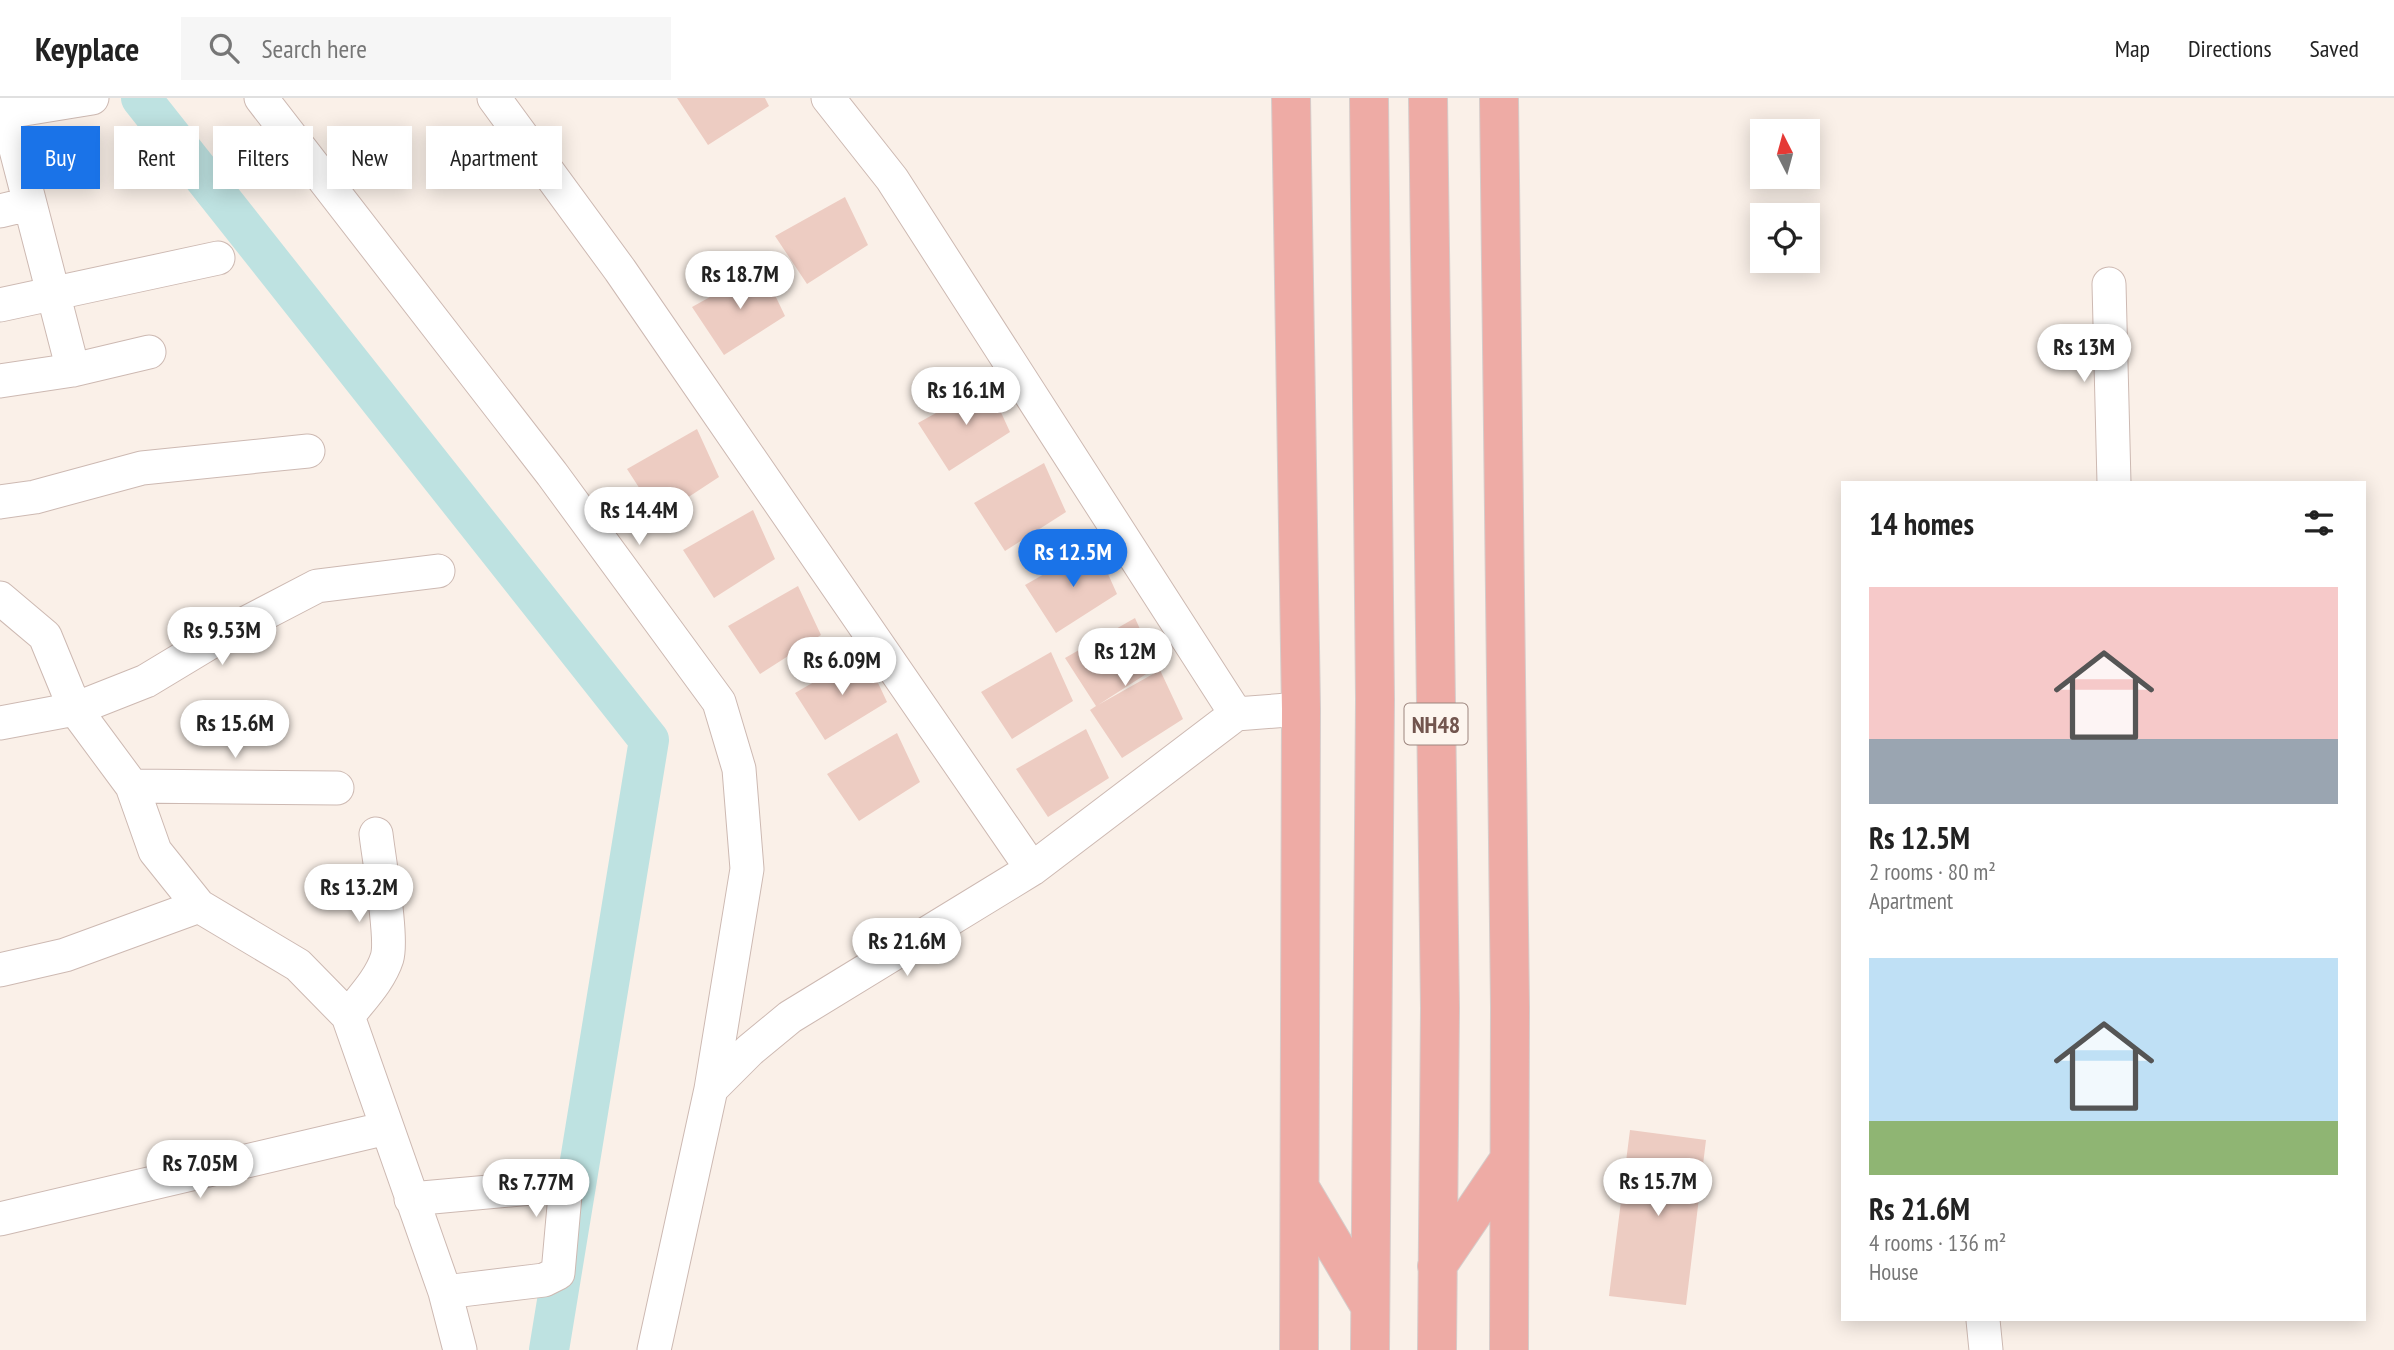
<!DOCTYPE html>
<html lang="en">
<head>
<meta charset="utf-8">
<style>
  :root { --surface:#fff; --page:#f6f6f6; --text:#222; --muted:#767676; --line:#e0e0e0; --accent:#1a73e8 }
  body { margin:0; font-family:"PT Sans Narrow",sans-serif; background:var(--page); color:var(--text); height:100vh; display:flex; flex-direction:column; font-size:26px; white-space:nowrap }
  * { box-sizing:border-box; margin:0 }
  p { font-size:23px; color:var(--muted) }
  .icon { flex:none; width:38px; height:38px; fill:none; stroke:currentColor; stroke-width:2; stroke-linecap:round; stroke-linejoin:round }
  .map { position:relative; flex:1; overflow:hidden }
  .details { position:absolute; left:1841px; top:383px; width:525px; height:840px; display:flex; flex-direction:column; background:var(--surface); border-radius:0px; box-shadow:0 4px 18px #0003 }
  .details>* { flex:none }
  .banner { position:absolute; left:21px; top:28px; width:665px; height:63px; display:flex; gap:14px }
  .needle { width:46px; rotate:354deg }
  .fabs { position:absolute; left:1750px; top:21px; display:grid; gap:14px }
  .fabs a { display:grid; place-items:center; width:70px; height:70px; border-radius:0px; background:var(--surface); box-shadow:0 4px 18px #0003; font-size:35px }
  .price { position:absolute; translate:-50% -60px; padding:0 16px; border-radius:24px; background:#fff; color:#222; font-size:23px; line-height:46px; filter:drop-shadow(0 2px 4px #0008) }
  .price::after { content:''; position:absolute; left:50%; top:42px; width:21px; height:16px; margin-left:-10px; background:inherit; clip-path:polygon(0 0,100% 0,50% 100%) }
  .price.current { background:var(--accent); color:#fff }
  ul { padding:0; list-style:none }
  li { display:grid; align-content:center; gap:14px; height:371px; padding:0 28px }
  li span { display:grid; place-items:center; height:217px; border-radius:0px; color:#555 }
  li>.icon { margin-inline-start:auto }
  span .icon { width:126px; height:126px; fill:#fffc; stroke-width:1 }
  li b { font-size:30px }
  h2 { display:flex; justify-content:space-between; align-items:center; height:84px; padding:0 28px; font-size:30px }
  .pill { padding:0 24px; border-radius:0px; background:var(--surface); box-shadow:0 4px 18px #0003; font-size:24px; line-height:63px }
  .pill.current { background:var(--accent); color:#fff }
  header { display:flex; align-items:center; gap:42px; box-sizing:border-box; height:98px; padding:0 35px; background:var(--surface); border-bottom:2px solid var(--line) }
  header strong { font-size:33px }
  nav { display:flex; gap:38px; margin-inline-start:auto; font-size:24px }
  .search { width:490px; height:63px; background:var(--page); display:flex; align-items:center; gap:18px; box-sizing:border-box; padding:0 24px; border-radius:0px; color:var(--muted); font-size:26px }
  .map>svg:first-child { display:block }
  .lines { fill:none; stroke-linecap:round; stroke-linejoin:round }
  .canal { stroke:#bee2e1; stroke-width:40 }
  .building { fill:#edccc2 }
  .street-casing { stroke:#cdb9b2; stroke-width:35 }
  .highway-casing { stroke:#d5ccca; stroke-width:40 }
  .street { stroke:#fff; stroke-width:33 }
  .highway { stroke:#eeaba5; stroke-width:38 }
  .labels { text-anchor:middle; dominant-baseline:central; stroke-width:5; stroke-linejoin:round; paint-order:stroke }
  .shield { fill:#fdf5ee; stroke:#9c857e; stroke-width:2 }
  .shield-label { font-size:24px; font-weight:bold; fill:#72554e }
</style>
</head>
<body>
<header>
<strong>Keyplace</strong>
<div class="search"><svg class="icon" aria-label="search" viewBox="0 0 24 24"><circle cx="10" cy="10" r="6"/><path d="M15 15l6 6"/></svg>Search here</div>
<nav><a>Map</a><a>Directions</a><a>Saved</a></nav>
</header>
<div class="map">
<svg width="2394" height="1252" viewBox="0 0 2394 1252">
  <rect width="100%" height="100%" fill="#faf0e8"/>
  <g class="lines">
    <path class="canal" d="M141,0L649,642L549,1252"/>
  </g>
  <path class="building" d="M677,0H765L769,8L708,47Z
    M845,99L868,147L807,186L775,138Z
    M762,170L785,218L724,257L692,209Z
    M988,286L1010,334L949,373L918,325Z
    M697,331L719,379L658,419L627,371Z
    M1044,365L1066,414L1005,453L974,405Z
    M753,412L775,461L714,500L683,452Z
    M1095,447L1117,496L1056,535L1025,487Z
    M798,488L821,537L760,576L728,528Z
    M1135,520L1157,569L1098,607L1160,572L1183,621L1122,660L1090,612L1096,608L1065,560Z
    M1051,554L1073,603L1012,641L981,594Z
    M864,555L887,604L825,642L795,595Z
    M1086,631L1109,680L1048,719L1016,671Z
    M897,635L920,684L859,723L827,676Z
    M1630,1032L1706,1042L1686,1207L1609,1198Z"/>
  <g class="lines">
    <g class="street-casing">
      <path id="street" d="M261,0L552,376L719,604L739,671L747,771L711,991
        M494,0L620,172L1032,771
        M828,0L892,81L1236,616
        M6,13L73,272
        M0,15L92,0
        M0,113L29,106
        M2109,186L2114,385
        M0,207L218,160
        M0,283L73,272L149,254
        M0,404L35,399L142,370L308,353
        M0,500L45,538L75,611L132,688L155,753L199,808
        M0,625L75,611L146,583L219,539L317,488L438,473
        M132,688L337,690
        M0,872L65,857L199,808L298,867L348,918L445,1194L460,1252
        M348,918C361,901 380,882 387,860C393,840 379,762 376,736
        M411,1101L554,1088L563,1092L565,1097L558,1175L544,1182L445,1194
        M0,1121L387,1030
        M1983,1222L1986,1252
        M654,1252L711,991L750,952L790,919L1032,771L1236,616L1301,611"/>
    </g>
    <g class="highway-casing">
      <path id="highway" d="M1291,0L1301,611L1299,1252
        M1369,0L1375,601L1370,1252
        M1428,0L1440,910L1437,1252
        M1499,0L1510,909L1509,1252
        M1300,1090L1370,1208
        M1437,1168L1509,1062"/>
    </g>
    <use href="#street" class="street"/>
    <use href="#highway" class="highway"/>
  </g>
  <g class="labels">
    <rect class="shield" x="1404.5" y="605.5" width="63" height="41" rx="5"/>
    <g class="shield-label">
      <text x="1436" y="626">NH48</text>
    </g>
  </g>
</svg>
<div class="fabs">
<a><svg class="needle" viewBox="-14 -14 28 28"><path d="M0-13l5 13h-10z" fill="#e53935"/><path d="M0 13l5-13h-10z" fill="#767676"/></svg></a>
<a><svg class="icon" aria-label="locate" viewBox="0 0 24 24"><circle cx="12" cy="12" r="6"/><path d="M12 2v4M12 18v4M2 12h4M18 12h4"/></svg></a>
</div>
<b class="price" style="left:740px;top:213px">Rs 18.7M</b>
<b class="price" style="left:2084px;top:286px">Rs 13M</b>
<b class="price" style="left:966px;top:329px">Rs 16.1M</b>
<b class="price" style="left:639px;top:449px">Rs 14.4M</b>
<b class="price current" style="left:1073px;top:491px">Rs 12.5M</b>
<b class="price" style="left:222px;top:569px">Rs 9.53M</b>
<b class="price" style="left:1125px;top:590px">Rs 12M</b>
<b class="price" style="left:842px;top:599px">Rs 6.09M</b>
<b class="price" style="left:235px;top:662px">Rs 15.6M</b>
<b class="price" style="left:359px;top:826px">Rs 13.2M</b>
<b class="price" style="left:907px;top:880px">Rs 21.6M</b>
<b class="price" style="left:200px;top:1102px">Rs 7.05M</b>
<b class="price" style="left:1658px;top:1120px">Rs 15.7M</b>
<b class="price" style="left:536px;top:1121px">Rs 7.77M</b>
<div class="banner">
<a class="pill current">Buy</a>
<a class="pill">Rent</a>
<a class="pill">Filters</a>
<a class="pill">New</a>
<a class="pill">Apartment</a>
</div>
<section class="details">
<h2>14 homes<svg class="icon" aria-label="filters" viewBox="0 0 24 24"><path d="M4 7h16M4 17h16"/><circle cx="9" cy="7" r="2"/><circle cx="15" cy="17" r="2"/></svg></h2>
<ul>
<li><span style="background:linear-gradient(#f6c9c9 70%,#9aa5b1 0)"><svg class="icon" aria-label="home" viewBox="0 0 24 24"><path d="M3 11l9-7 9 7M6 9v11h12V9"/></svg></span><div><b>Rs 12.5M</b><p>2 rooms · 80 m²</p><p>Apartment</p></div></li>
<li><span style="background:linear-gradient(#bfe0f5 75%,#8fb573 0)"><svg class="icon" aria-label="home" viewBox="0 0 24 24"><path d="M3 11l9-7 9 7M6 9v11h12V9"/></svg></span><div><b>Rs 21.6M</b><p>4 rooms · 136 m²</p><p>House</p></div></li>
</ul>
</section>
</div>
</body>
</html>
